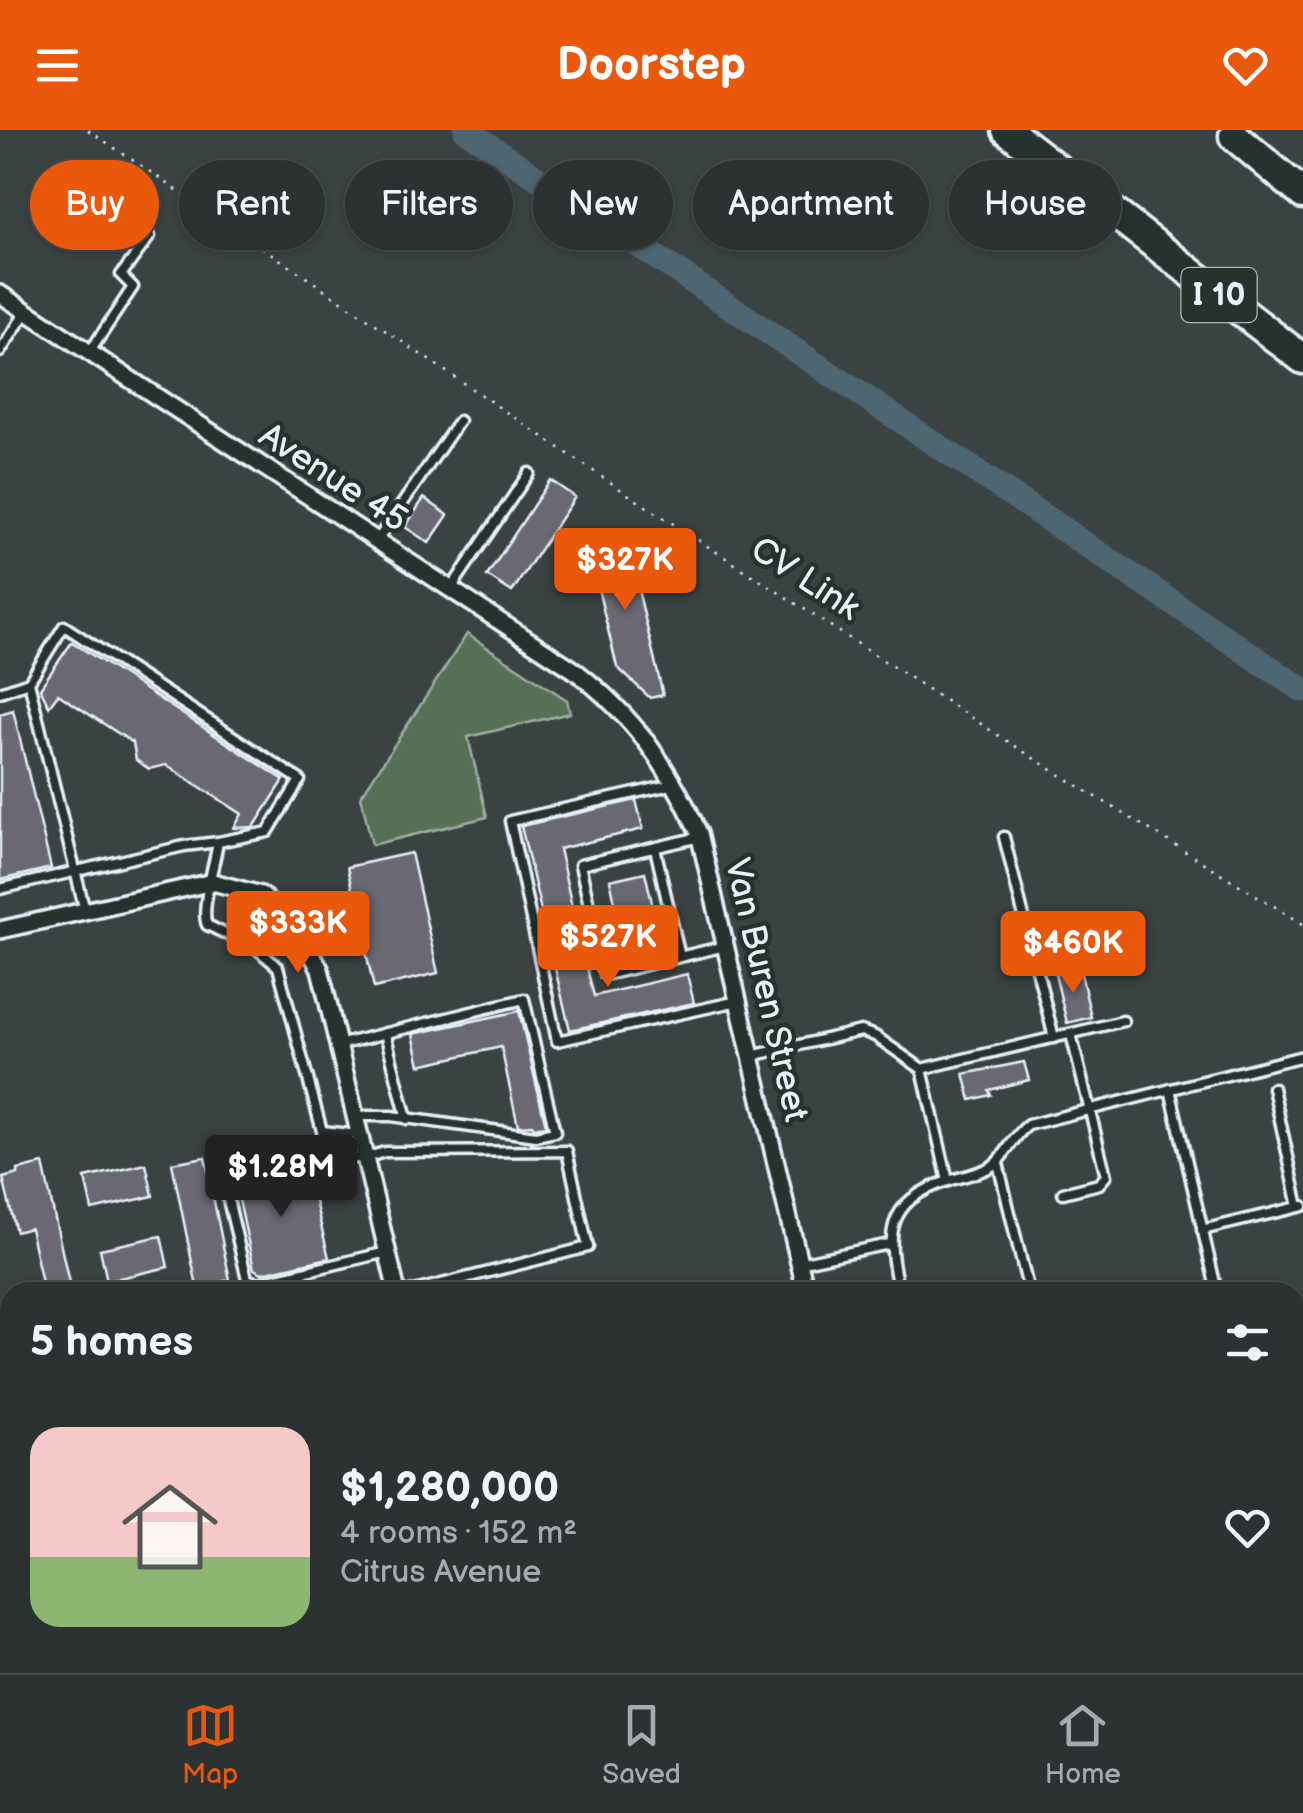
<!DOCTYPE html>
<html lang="en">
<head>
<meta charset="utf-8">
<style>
  :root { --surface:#2c3232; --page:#383e3e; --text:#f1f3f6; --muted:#a6aaac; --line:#484d4d; --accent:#ea580c }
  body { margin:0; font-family:"Balsamiq Sans",sans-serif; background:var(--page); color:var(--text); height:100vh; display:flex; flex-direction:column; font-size:38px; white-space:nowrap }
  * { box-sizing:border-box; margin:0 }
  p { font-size:32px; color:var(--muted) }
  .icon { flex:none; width:55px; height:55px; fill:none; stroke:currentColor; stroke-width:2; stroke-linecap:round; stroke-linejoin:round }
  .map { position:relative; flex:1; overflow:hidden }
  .drawer { position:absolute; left:0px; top:1152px; width:1305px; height:392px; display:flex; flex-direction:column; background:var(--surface); border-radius:30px 30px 0 0; box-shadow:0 2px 8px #0004,0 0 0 2px var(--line) }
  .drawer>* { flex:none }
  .guide { position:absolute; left:30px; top:30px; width:1245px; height:90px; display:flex; gap:20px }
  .price { position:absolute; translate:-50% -85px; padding:0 22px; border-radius:10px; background:var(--accent); color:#fff; font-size:32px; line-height:65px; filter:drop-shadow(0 2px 5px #0008) }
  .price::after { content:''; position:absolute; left:50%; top:60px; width:30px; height:22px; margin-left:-15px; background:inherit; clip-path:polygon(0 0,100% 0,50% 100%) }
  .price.current { background:#222; color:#fff }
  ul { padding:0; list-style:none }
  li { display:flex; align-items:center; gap:30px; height:250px; padding:0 30px }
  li+li { border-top:2px solid var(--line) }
  li span { display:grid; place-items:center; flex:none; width:280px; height:200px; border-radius:30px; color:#555 }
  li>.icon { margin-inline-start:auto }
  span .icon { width:120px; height:120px; fill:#fffc; stroke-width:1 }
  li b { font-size:42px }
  h2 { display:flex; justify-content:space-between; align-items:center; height:120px; padding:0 30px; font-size:42px }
  .chip { padding:0 35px; border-radius:45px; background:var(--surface); box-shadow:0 2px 8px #0004,0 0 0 2px var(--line); font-size:35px; line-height:90px }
  .chip.current { background:var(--accent); color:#fff }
  header { display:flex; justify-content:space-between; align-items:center; height:130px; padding:0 30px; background:var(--accent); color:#fff; font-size:45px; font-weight:800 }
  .tab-bar { display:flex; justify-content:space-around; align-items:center; height:140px; border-top:2px solid var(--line); background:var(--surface); font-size:28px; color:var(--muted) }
  .tab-bar a { display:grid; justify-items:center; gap:5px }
  .tab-bar .current { color:var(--accent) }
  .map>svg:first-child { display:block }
  .green { fill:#546f55; stroke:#9eb0a6; stroke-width:2.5 }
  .water { fill:#4d6671; stroke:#8b9ea7; stroke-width:2.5 }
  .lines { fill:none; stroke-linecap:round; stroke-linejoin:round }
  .river { stroke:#4d6671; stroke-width:25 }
  .building { fill:#6a6773; stroke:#e8f1f8; stroke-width:2.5 }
  .lane-casing { stroke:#e8f1f8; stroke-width:15 }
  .street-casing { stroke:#e8f1f8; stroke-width:22 }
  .highway-casing { stroke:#e8f1f8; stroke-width:35 }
  .path { stroke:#e8f1f8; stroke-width:2.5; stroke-dasharray:2.5 8; stroke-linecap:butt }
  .lane { stroke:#26332d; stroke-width:8 }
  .street { stroke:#26332d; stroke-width:15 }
  .highway { stroke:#26332d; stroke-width:28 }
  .labels { text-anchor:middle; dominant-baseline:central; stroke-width:9; stroke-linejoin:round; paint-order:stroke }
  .shield { fill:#26332d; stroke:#aeb8bb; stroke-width:2.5 }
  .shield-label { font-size:32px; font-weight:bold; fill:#e8f1f8 }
  .street-label { font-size:35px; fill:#e8f1f8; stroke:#26332d }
</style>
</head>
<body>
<header><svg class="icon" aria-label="menu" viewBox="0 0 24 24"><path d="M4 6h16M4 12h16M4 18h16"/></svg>Doorstep<svg class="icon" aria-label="heart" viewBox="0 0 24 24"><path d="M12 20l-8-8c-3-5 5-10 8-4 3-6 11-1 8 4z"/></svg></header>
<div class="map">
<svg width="1303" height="1543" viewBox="0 0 1303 1543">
  <rect width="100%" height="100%" fill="#3a4342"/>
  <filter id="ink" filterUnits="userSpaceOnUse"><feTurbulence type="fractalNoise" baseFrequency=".01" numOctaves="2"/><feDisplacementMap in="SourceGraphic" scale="20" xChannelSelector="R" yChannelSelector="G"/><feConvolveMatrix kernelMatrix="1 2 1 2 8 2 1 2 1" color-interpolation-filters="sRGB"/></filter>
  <g filter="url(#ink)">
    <path class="green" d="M467,504L567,570L570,583L468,607L487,687L372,715L361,666Z"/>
    <path class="water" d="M1303,1341V1484C1297,1459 1288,1429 1299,1406L1295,1401V1345Z
      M993,1535H1083L1050,1543H995Z
      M1190,1535H1283L1286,1543H1154Z"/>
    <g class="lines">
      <path class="river" d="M466,0L1303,560"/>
    </g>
    <path class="building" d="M550,350L575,367L512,462L487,446Z
      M424,368L448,385L429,413L405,397Z
      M625,404L663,565L650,568L617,537L587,413Z
      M72,512L284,650L254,697L234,698L242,684L166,635L149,639L136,630L133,613L58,564L49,576L40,558Z
      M13,580L51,738L0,750V584Z
      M636,670L643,699L559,719L573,781L543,789L521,696Z
      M411,723L438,843L374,858L347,737Z
      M645,742L660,808L625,816L610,750Z
      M578,802L594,866L687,844L694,873L570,900L548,810Z
      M1080,839L1091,887L1067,893L1055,844Z
      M519,881L546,996L534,998L532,995L518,996L501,917L420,935L413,904Z
      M1024,932L1029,950L989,960L991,965L971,970L964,944Z
      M205,1027L230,1150L197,1157L172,1033Z
      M43,1034L71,1162H44L30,1098L16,1102L3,1048L18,1044V1040Z
      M146,1034L153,1066L92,1080L85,1048Z
      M239,1043H308L329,1128L262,1143L254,1139L235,1052Z
      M161,1106L168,1137L107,1151L100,1119Z"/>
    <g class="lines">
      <g class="lane-casing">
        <path id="lane" d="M0,222L26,182
          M89,223L133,157L121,145L150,106
          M376,412L459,291
          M450,460L529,343
          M29,552L85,781
          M0,562L29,552L64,496L300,650L268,702L218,712C215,733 200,779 207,795L257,819L278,837L322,1001L359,1005
          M675,654L510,691L557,911L738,871
          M700,707L580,735L605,845L725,816
          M1004,707L1054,908
          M655,718L680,827
          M0,759L184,716L218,712
          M534,802L592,788
          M385,903L407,989
          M338,915L524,869L555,1002L536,1006L391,986H354
          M751,926L861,901L875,906L922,939L1123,891
          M922,939L948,1051
          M1273,958L1299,1077
          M1170,959L1217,1162
          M998,1033L1029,1162
          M1063,1063L1099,1054L1106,1046L1071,904
          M1202,1100L1303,1076
          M387,1122L257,1153L247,1149L219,1032L364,1028L385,1022L567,1021L588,1117L410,1162
          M799,1133L889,1114
          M899,1162C886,1106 884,1071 948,1051C963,1046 979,1044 992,1036C1006,1027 1012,1007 1028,995L1303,926
          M1295,1178L1303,1176
          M1295,1328L1303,1327"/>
      </g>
      <g class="street-casing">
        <path id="street" d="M0,164L574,540C634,586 668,635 699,703L806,1162
          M0,800L213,752L261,765L299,801L320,839L397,1162
          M0,1215L10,1213
          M0,1345L10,1360
          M258,1535L270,1543
          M893,1535L895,1543
          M493,1543L528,1535"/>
      </g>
      <g class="highway-casing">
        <path id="highway" d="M1007,0L1303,229
          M1234,6L1303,64"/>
      </g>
      <path class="path" d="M88,0L632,367L1041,633L1303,794"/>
      <use href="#lane" class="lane"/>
      <use href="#street" class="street"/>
      <use href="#highway" class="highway"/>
    </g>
  </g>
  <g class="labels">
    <rect class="shield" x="1181.5" y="138" width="75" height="54" rx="8"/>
    <g class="shield-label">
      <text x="1219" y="165">I 10</text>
    </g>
    <g class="street-label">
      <text transform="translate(333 348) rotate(33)">Avenue 45</text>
      <text transform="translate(805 449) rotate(33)">CV Link</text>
      <text transform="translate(766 860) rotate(77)">Van Buren Street</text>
    </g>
  </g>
</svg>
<b class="price" style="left:625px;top:483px">$327K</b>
<b class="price" style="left:298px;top:846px">$333K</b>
<b class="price" style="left:608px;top:860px">$527K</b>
<b class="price" style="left:1073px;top:866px">$460K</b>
<b class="price current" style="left:281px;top:1090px">$1.28M</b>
<div class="guide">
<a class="chip current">Buy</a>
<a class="chip">Rent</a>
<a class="chip">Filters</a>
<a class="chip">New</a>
<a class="chip">Apartment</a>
<a class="chip">House</a>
</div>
<section class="drawer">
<h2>5 homes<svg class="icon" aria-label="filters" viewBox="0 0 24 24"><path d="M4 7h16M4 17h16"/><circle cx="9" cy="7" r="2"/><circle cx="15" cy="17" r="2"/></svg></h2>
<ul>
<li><span style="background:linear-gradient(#f6c9c9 65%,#8fb573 0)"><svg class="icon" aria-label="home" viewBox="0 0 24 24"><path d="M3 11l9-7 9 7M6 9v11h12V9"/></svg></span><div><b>$1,280,000</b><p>4 rooms · 152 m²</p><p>Citrus Avenue</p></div><svg class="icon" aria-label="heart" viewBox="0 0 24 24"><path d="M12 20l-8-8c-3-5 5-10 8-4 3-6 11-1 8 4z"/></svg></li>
</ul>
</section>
</div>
<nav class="tab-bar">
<a class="current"><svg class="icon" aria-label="map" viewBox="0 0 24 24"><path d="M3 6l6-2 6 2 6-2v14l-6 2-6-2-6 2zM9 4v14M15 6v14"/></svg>Map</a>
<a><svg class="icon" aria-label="saved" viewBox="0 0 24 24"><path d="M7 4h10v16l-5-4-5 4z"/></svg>Saved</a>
<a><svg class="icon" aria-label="home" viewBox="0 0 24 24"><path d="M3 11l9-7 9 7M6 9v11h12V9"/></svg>Home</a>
</nav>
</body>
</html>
